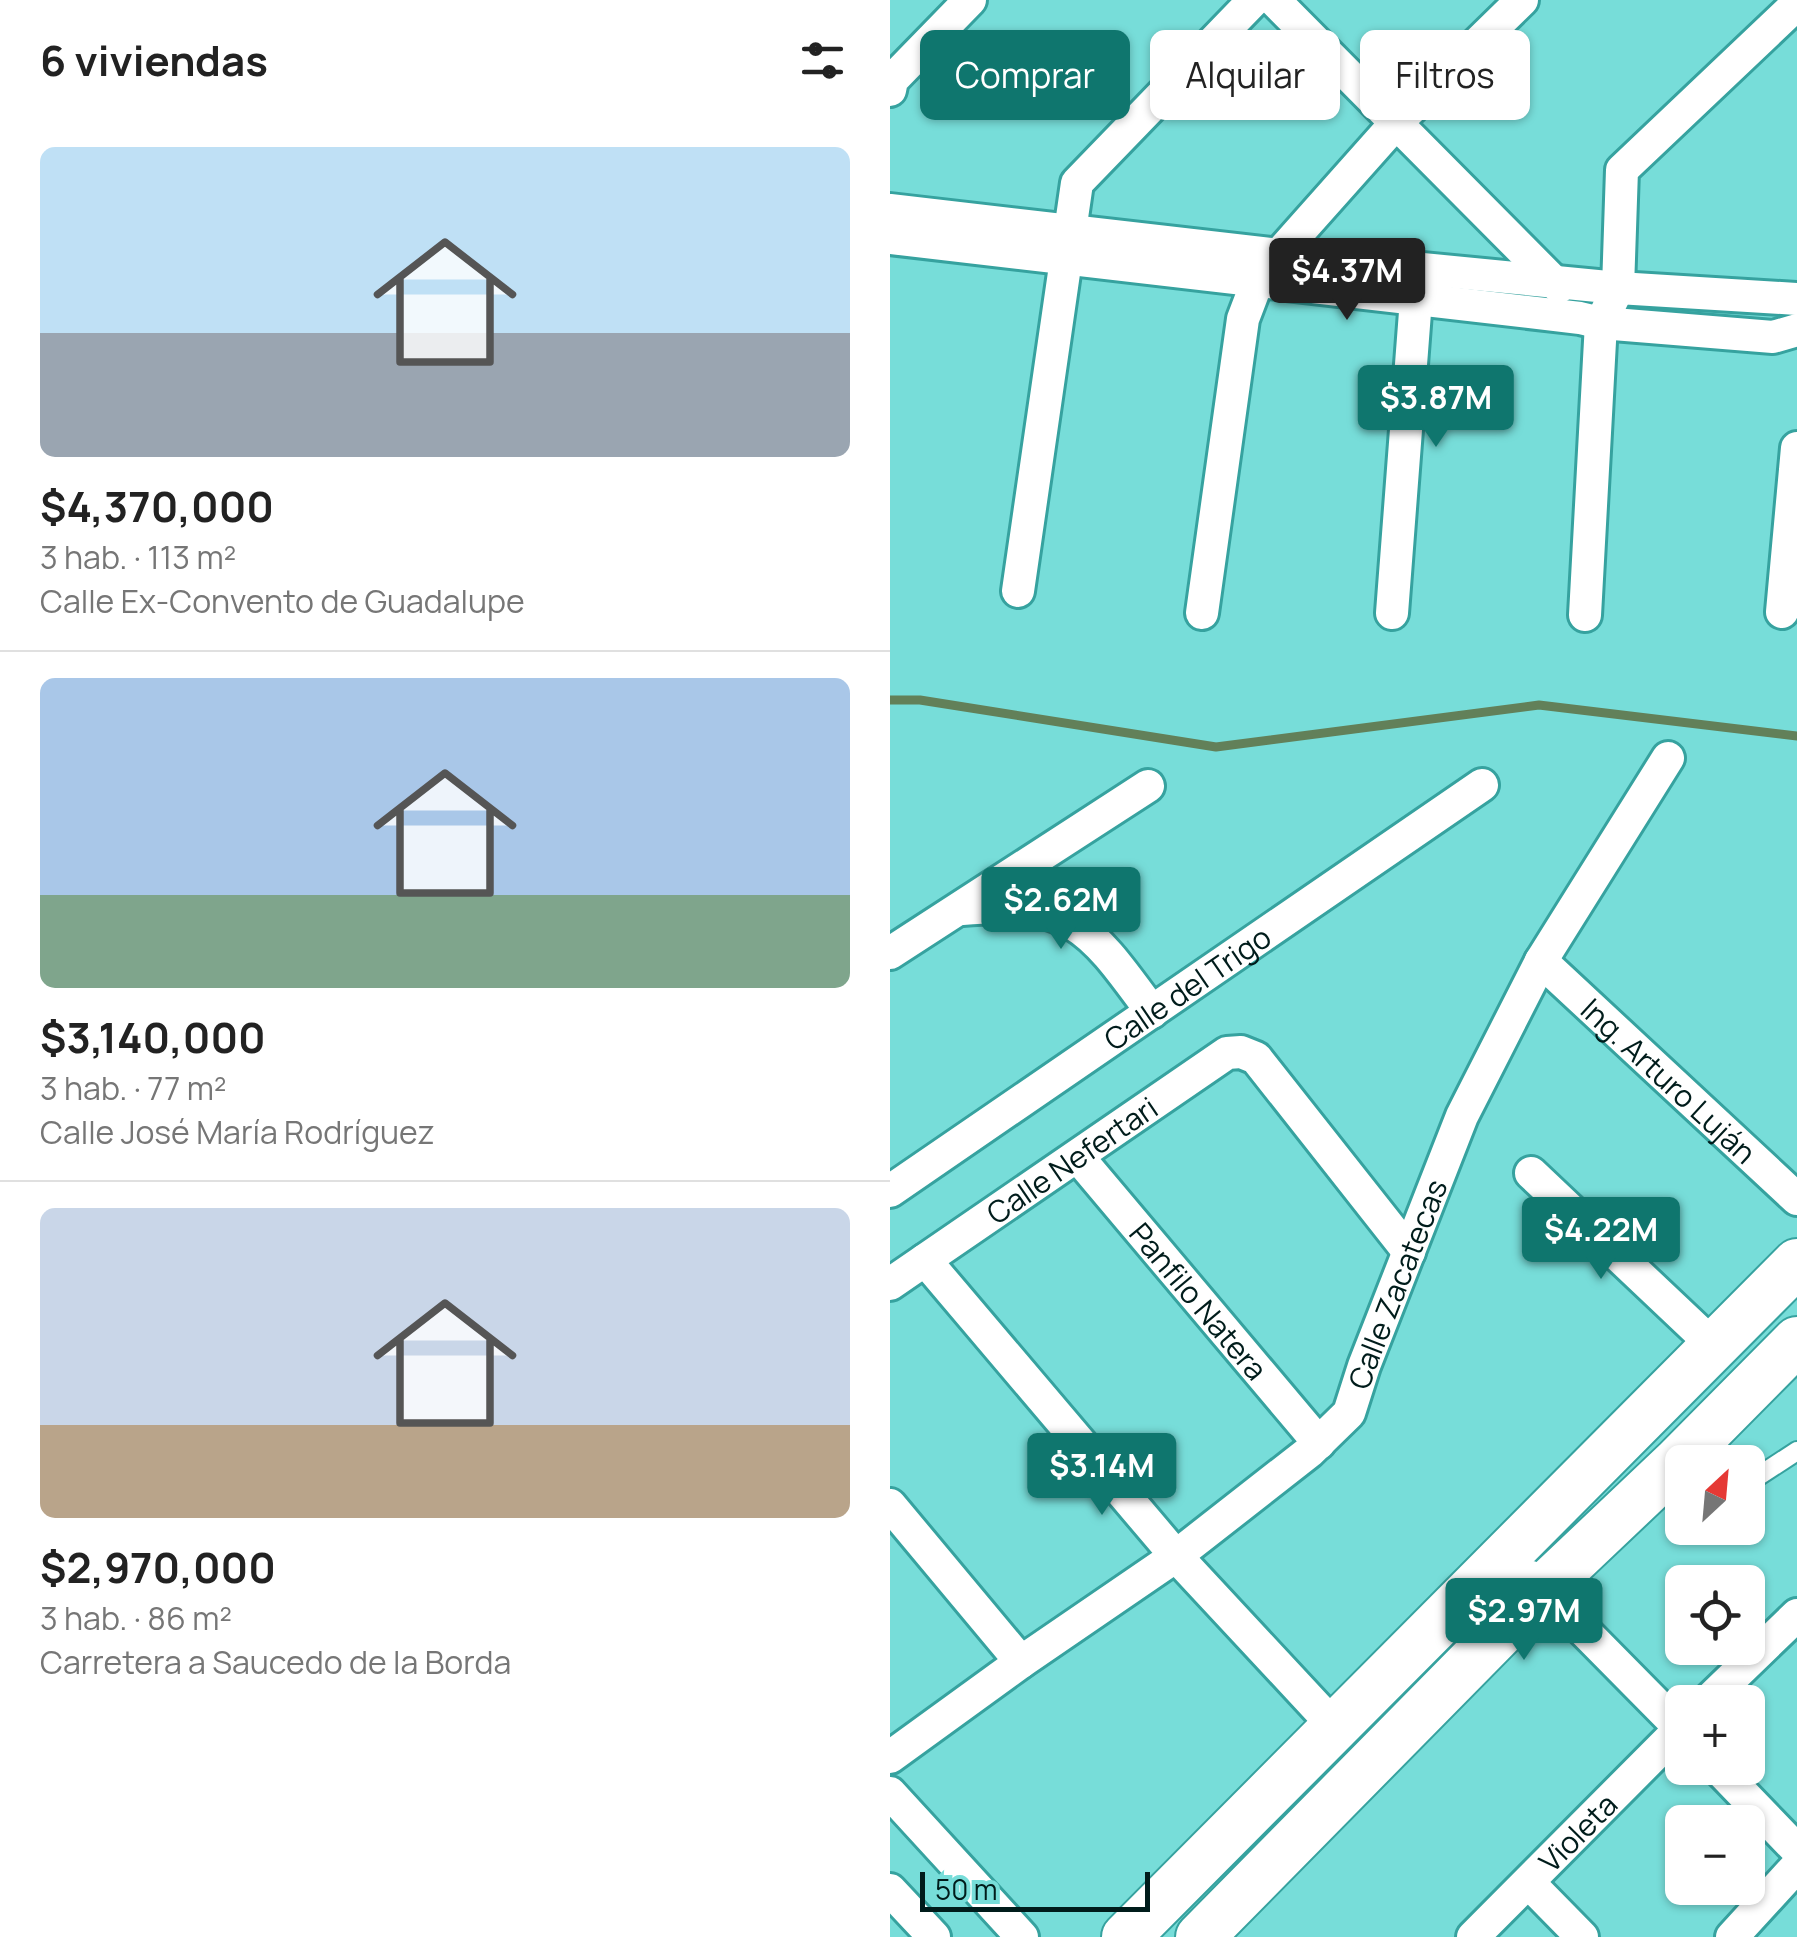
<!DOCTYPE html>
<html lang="es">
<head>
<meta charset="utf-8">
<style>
  :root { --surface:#fff; --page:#f6f6f6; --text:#222; --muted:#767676; --line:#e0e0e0; --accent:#0f766e }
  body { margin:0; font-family:Manrope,sans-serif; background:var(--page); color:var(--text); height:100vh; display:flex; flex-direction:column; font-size:38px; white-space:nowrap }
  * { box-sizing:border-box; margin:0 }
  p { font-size:32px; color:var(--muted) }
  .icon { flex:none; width:55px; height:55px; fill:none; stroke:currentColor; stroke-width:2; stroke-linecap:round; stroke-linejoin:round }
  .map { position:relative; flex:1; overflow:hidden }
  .side { display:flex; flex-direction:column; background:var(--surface); width:890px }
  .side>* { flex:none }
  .top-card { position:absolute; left:30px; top:30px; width:725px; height:90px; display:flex; gap:20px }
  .needle { width:65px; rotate:26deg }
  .tools { position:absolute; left:775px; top:1445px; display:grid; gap:20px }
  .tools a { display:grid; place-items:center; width:100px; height:100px; border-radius:15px; background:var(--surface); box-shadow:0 2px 8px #0004; font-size:50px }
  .scale { position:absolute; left:30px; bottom:25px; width:230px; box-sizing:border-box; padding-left:10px; border:5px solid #001c1b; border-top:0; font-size:28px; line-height:35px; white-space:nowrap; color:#001c1b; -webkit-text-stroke:8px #77ddd9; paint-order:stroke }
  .price { position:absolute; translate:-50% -85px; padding:0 22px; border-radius:10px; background:var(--accent); color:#fff; font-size:32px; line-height:65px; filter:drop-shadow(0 2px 5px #0008) }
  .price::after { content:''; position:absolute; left:50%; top:60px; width:30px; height:22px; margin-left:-15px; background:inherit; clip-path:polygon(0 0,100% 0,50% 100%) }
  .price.on { background:#222; color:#fff }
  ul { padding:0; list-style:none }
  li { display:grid; align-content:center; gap:20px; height:530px; padding:0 40px }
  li+li { border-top:2px solid var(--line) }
  li span { display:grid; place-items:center; height:310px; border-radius:15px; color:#555 }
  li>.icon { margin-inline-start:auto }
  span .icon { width:180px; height:180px; fill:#fffc; stroke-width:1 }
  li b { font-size:42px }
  h2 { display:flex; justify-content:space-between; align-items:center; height:120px; padding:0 40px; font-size:42px }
  .chip { padding:0 35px; border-radius:15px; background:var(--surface); box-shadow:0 2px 8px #0004; font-size:35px; line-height:90px }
  .chip.on { background:var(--accent); color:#fff }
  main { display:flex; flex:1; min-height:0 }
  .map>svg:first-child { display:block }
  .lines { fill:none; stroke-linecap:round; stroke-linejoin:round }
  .stream { stroke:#628059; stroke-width:9 }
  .lane-casing { stroke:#36a29f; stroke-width:22 }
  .street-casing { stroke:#36a29f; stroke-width:38 }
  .secondary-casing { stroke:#36a29f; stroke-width:52 }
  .lane { stroke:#fff; stroke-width:18 }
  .street { stroke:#fff; stroke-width:32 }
  .secondary { stroke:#fff; stroke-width:48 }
  .labels { text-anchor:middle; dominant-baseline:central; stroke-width:10; stroke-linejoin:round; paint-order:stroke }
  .street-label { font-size:30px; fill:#001c1b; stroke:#77ddd9 }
</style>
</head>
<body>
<main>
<section class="side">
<h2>6 viviendas<svg class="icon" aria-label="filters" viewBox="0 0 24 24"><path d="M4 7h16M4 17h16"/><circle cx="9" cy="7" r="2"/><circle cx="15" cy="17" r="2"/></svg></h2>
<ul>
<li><span style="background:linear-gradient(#bfe0f5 60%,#9aa5b1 0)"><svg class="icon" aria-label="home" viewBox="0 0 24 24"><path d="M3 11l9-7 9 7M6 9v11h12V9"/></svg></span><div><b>$4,370,000</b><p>3 hab. · 113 m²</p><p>Calle Ex-Convento de Guadalupe</p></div></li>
<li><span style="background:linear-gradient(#a9c7e8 70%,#7fa58c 0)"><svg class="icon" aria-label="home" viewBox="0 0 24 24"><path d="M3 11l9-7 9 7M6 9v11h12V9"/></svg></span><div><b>$3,140,000</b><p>3 hab. · 77 m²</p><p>Calle José María Rodríguez</p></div></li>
<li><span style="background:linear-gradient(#c9d6e8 70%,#b9a48a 0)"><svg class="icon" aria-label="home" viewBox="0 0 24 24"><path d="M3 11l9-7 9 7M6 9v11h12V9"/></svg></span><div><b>$2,970,000</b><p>3 hab. · 86 m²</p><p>Carretera a Saucedo de la Borda</p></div></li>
</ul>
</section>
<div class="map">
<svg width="907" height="1937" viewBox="0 0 907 1937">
  <rect width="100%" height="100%" fill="#77ddd9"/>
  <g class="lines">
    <path class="stream" d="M0,700H30L326,747L649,705L907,736"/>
    <g class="lane-casing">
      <path id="lane" d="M858,1483L907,1451"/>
    </g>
    <g class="street-casing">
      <g id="street">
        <path d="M384,0L669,287"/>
        <path d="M0,90L2,80L80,0"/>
        <path d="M0,210L389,255L728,288L907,299"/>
        <path d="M0,238L690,318L711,323L883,337L907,330"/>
        <path d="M128,591L187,183L364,0"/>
        <path d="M892,612L907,448"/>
        <path d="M312,613L353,319L369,277L506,123L632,0"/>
        <path d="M502,613L526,299L540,283"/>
        <path d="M695,615L711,323L728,288L732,170L907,4"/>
        <path d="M72,909C183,899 201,929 262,1012"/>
        <path d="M0,953L258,786"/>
        <path id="s1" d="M651,961L907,1199"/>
        <path id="s2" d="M188,1157L429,1443"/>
        <path d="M641,1173L824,1346"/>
        <path id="s3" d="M0,1191L592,785"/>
        <path d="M35,1260L286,1556L445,1727"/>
        <path id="s4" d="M0,1284L337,1053L351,1052L366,1058L519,1252"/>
        <path d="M0,1505L131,1662"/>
        <path d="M641,1577L792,1730"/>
        <path d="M817,1702L907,1615"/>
        <path id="s5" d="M0,1757L131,1662L286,1556L419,1452L459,1413L474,1366L572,1116L651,961L778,758"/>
        <path d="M828,1768L907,1850"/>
        <path d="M0,1793L132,1937"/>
        <path d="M639,1883L692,1937"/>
        <path d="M0,1890L44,1937"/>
        <path id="s6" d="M583,1937L792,1727"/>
        <path d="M842,1937L907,1866"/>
      </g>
    </g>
    <g class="secondary-casing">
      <path id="secondary" d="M236,1937L907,1263
        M310,1937L653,1589L788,1461L907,1341"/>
    </g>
    <use href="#lane" class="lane"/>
    <use href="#street" class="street"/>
    <use href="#secondary" class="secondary"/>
  </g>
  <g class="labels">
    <g class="street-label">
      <text stroke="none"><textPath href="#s3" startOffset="360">Calle del Trigo</textPath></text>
      <text stroke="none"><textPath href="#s1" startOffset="175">Ing. Arturo Luján</textPath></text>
      <text stroke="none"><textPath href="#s4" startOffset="220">Calle Nefertari</textPath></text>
      <text stroke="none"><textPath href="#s5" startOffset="712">Calle Zacatecas</textPath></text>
      <text stroke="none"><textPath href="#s2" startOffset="188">Panfilo Natera</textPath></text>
      <text stroke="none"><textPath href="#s6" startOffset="148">Violeta</textPath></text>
    </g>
  </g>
</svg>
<div class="tools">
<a><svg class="needle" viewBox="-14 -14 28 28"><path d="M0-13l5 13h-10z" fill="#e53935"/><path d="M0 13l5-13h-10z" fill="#767676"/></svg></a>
<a><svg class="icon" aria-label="locate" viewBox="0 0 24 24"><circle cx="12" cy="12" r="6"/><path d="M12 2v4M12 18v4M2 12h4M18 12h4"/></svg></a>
<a>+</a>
<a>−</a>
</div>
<div class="scale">50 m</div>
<b class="price on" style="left:457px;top:323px">$4.37M</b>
<b class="price" style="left:546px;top:450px">$3.87M</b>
<b class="price" style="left:171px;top:952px">$2.62M</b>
<b class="price" style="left:711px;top:1282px">$4.22M</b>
<b class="price" style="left:212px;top:1518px">$3.14M</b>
<b class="price" style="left:634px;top:1663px">$2.97M</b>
<div class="top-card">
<a class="chip on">Comprar</a>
<a class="chip">Alquilar</a>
<a class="chip">Filtros</a>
</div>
</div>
</main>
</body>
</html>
